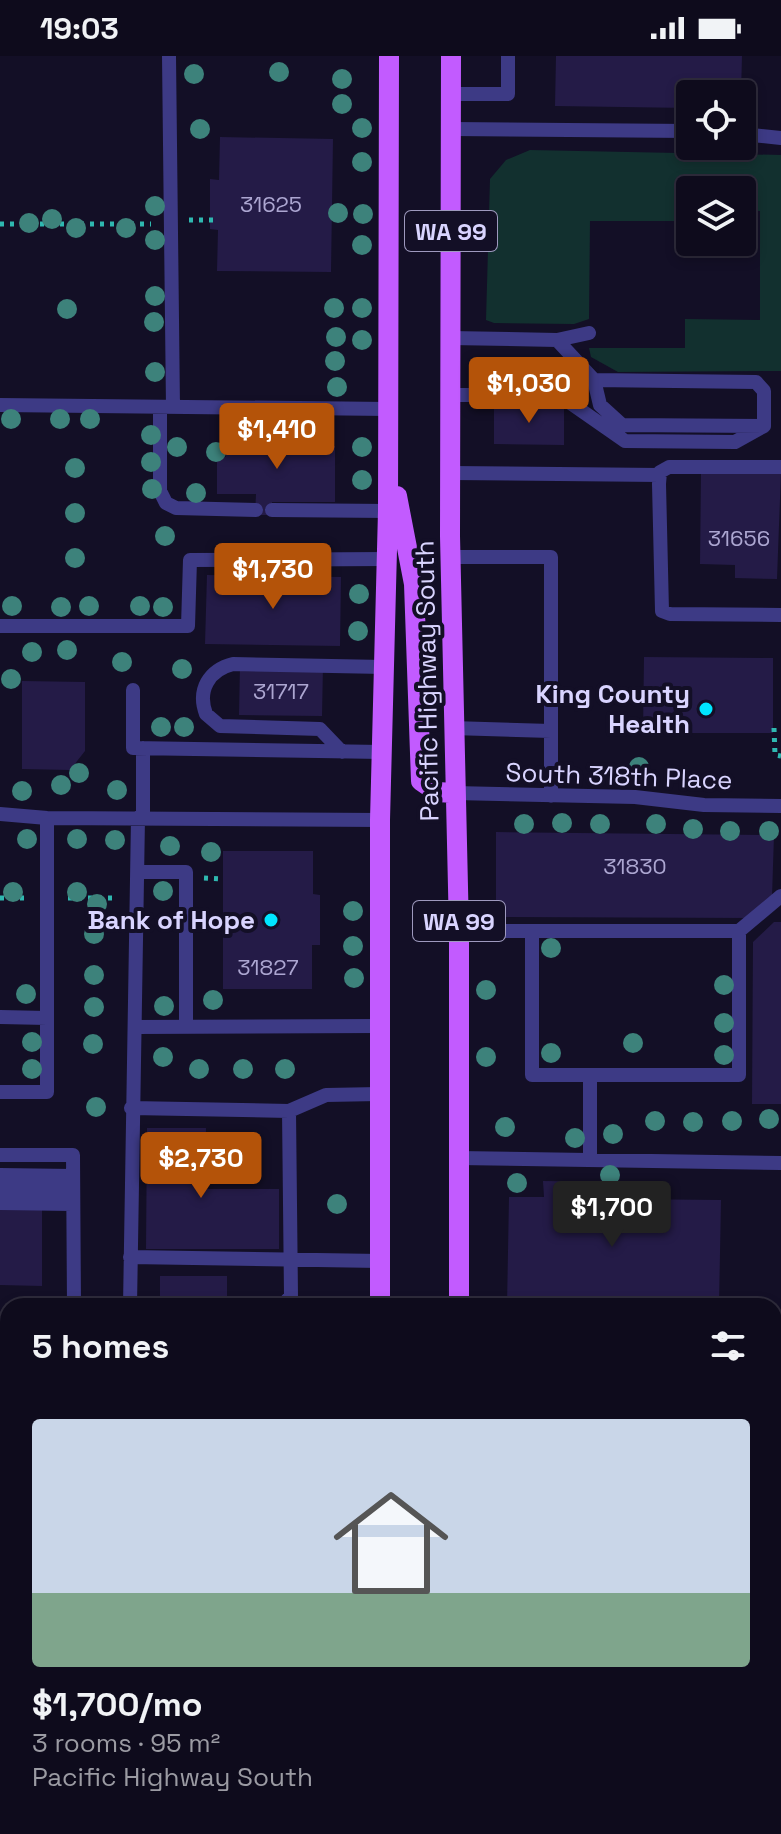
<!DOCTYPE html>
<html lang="en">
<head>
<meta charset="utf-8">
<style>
  :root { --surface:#0e0b1c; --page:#1c1929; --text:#f1f3f6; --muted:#9b9ba3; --line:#2e2b3b; --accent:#b45309 }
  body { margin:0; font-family:"Space Grotesk",sans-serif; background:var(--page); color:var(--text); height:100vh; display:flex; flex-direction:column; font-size:30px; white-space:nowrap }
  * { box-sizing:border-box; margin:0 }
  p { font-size:26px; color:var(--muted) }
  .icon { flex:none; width:44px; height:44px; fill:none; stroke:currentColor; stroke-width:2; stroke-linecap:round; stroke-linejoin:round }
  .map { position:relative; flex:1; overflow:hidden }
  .drawer { position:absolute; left:0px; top:1242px; width:782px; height:536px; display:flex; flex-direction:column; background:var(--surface); border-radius:24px 24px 0 0; box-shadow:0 4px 12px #0003,0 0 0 2px var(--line) }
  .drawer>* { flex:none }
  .buttons { position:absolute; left:676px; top:24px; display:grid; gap:16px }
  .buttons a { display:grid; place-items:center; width:80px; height:80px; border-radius:8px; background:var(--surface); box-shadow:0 4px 12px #0003,0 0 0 2px var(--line); font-size:40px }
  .price { position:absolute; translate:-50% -68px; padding:0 18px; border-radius:8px; background:var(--accent); color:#fff; font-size:26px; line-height:52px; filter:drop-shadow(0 2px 4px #0008) }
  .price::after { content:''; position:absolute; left:50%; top:48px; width:24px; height:18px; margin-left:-12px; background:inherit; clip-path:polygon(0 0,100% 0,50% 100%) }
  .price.on { background:#222; color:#fff }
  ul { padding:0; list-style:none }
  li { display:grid; align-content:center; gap:16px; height:424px; padding:0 32px }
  li span { display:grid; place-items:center; height:248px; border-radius:8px; color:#555 }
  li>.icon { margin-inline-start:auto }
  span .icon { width:144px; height:144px; fill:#fffc; stroke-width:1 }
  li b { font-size:34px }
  h2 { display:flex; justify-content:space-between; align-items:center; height:96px; padding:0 32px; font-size:34px }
  .status { display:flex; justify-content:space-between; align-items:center; height:56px; padding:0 40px; background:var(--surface); direction:ltr }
  .status svg { height:22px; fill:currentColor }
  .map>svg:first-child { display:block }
  .green { fill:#12302f }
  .building { fill:#241b47 }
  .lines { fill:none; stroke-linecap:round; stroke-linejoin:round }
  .path { stroke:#2fb8b0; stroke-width:5; stroke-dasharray:4 6; stroke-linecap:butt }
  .lane { stroke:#3d3a85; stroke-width:14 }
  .primary { stroke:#c25bff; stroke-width:20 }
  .tree { fill:#3d827b }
  .poi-dot { fill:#00e5ff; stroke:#130f26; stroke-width:3 }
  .labels { text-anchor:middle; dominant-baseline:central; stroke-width:8; stroke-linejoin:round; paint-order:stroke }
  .number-label { font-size:22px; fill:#aca6d1 }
  .shield { fill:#130f26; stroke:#9e99be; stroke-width:2 }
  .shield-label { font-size:24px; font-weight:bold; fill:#d9d4ff }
  .street-label { font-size:26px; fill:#d9d4ff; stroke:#130f26 }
  .poi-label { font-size:26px; font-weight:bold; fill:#d9d4ff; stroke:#130f26; text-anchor:end }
</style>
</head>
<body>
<div class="status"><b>19:03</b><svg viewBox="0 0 49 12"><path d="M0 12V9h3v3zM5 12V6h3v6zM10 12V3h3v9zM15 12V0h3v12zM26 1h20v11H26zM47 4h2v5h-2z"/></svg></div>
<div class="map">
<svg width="781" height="1778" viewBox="0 0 781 1778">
  <rect width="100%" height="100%" fill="#130f26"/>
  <path class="green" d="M530,94L781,99V315L618,316L591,301L589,292H685V263L760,264V155L742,154V134H690V165H590L589,263L574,268L494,267L486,264L490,123L506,104Z"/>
  <path class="building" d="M556,0H742L741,38H690V52L555,50Z
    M220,81L333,83L331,216L217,215L218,174L210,173V123L219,124Z
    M494,350H564V389L494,388Z
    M272,373H285V390H335V446H272V459H255L256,438H217V400L226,401V381H272Z
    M701,415L781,416L777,523L735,522V509L700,508Z
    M207,519L341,521L340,590L205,588Z
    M644,601L773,602V677H643Z
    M240,609L323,610L322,660L239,659Z
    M22,625L85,626V695L70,714L22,713Z
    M496,776L774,779L772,841L750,862L496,861Z
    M223,795H313V838L320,839V889H312V933H223Z
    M774,866H781V1048H752L753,886Z
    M147,1072H206L205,1133H279V1193H146Z
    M543,1125L618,1126L619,1143L721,1144L719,1250H507L509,1141H544Z
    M0,1153H42V1230L0,1229Z
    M160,1220H227V1250H160Z"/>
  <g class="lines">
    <path class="path" d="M189,164H214
      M0,168H151
      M774,672L775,699L781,700
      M204,822L223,823
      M0,842H29
      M68,842H116
      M0,1670H8"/>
    <path class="lane" d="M169,0L173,351
      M451,38H508V0
      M452,73L690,75
      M742,78L781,82
      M450,282L557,284L594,324L600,349L622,369L764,370V335L756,326L594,324
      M557,284L589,277
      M451,339H559L625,385L735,386L764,370
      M0,349L388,353
      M160,351V435L166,447L176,452L256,454
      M781,411H669L660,416L659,428L662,555L670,558L781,559
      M451,417L660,419
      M272,454L388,455
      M450,501H551V740
      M0,570H188L190,504L387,503
      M133,634V692L382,696
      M452,672L551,675
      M342,696L320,673L220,670L206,658C197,634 209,614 233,608L384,611
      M454,737L635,741L704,749L781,750
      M0,758L47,762L380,764
      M143,762V692
      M138,816H186V971
      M459,875H739L781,840
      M532,875V1019H739V875
      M0,961L47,962
      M136,971L380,970
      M590,1019V1104
      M0,1036H47V762
      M131,1052L289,1055L326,1039L379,1038
      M0,1099H73L74,1250
      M458,1102L781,1107
      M0,1119L73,1120
      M0,1133L73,1134
      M0,1147L73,1148
      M130,1201L380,1205
      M130,1250L138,762
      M282,1250L291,1240L289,1055
      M0,1346H8
      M0,1622H8
      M774,1706L781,1703
      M118,1770V1778
      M277,1778V1770
      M697,1778L702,1770"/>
    <path class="primary" d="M451,0L450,480L459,875V1250
      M397,440L414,528L421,725L437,736L454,737
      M380,1250V764L388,455L389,0
      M774,1397H781
      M0,1398H8
      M0,1454H8
      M774,1457H781
      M456,1770V1778
      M376,1778V1770"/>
  </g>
  <g class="tree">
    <circle cx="279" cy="16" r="10"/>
    <circle cx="194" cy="18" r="10"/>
    <circle cx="342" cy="23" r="10"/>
    <circle cx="342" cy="48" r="10"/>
    <circle cx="362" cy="72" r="10"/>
    <circle cx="200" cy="73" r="10"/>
    <circle cx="362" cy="106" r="10"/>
    <circle cx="155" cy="150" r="10"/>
    <circle cx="338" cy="157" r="10"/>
    <circle cx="363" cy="158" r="10"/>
    <circle cx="52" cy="163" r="10"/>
    <circle cx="29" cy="167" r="10"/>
    <circle cx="76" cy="172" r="10"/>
    <circle cx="126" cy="172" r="10"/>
    <circle cx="155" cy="184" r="10"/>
    <circle cx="362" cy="189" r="10"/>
    <circle cx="155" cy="240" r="10"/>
    <circle cx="334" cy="252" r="10"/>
    <circle cx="362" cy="252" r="10"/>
    <circle cx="67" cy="253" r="10"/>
    <circle cx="154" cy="266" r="10"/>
    <circle cx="336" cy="281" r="10"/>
    <circle cx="362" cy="284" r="10"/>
    <circle cx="335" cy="305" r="10"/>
    <circle cx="155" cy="316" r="10"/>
    <circle cx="337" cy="331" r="10"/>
    <circle cx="11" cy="363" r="10"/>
    <circle cx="60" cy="363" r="10"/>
    <circle cx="90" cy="363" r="10"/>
    <circle cx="237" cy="376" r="10"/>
    <circle cx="151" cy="379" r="10"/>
    <circle cx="177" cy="391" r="10"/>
    <circle cx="362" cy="391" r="10"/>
    <circle cx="216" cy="396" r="10"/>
    <circle cx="151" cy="406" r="10"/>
    <circle cx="75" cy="412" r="10"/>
    <circle cx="362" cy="424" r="10"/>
    <circle cx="152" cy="433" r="10"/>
    <circle cx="196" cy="437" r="10"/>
    <circle cx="75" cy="457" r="10"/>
    <circle cx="165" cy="480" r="10"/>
    <circle cx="75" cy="502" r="10"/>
    <circle cx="359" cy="538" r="10"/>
    <circle cx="12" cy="550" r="10"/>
    <circle cx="89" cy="550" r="10"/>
    <circle cx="140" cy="550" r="10"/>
    <circle cx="61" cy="551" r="10"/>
    <circle cx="163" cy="551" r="10"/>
    <circle cx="358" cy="575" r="10"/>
    <circle cx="67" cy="594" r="10"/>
    <circle cx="32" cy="596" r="10"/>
    <circle cx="122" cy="606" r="10"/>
    <circle cx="182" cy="613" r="10"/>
    <circle cx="11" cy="623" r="10"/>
    <circle cx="161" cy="671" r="10"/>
    <circle cx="184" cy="671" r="10"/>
    <circle cx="639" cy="711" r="10"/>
    <circle cx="79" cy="717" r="10"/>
    <circle cx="61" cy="729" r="10"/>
    <circle cx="117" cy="734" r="10"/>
    <circle cx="22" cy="735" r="10"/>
    <circle cx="562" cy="767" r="10"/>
    <circle cx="524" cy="768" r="10"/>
    <circle cx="600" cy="768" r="10"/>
    <circle cx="656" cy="768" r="10"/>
    <circle cx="693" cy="773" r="10"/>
    <circle cx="730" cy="775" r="10"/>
    <circle cx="769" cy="775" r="10"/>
    <circle cx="27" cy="783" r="10"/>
    <circle cx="77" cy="783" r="10"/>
    <circle cx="115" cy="784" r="10"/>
    <circle cx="170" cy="790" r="10"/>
    <circle cx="211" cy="796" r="10"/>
    <circle cx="163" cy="835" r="10"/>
    <circle cx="13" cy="836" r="10"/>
    <circle cx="77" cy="836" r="10"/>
    <circle cx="97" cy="848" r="10"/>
    <circle cx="353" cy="855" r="10"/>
    <circle cx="94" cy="878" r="10"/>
    <circle cx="353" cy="890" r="10"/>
    <circle cx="551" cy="892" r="10"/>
    <circle cx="94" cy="919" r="10"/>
    <circle cx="354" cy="922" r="10"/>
    <circle cx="724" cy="929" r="10"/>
    <circle cx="486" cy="934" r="10"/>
    <circle cx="26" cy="938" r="10"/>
    <circle cx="213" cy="944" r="10"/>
    <circle cx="164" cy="950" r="10"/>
    <circle cx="94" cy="951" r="10"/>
    <circle cx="724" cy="967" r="10"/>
    <circle cx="32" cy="986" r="10"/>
    <circle cx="633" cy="987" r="10"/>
    <circle cx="93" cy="988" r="10"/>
    <circle cx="551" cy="997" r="10"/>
    <circle cx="724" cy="999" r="10"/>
    <circle cx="163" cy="1001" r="10"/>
    <circle cx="486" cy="1001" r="10"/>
    <circle cx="32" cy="1013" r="10"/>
    <circle cx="199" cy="1013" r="10"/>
    <circle cx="243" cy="1013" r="10"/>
    <circle cx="285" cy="1013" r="10"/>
    <circle cx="96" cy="1051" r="10"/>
    <circle cx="769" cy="1063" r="10"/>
    <circle cx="655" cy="1065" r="10"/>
    <circle cx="732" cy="1065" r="10"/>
    <circle cx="693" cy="1066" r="10"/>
    <circle cx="505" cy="1071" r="10"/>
    <circle cx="613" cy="1078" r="10"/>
    <circle cx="575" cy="1082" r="10"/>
    <circle cx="610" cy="1119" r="10"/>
    <circle cx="517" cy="1127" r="10"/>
    <circle cx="337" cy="1148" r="10"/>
  </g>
  <g class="poi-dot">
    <circle cx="706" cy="653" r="8"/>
    <circle cx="271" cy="864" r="8"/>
  </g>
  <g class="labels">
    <g class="number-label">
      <text x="271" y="148">31625</text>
      <text x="739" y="482">31656</text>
      <text x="281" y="635">31717</text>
      <text x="635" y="810">31830</text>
      <text x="268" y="911">31827</text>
    </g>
    <g class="shield">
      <rect x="405" y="155" width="92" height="40" rx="6"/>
      <rect x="413" y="845" width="92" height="40" rx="6"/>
    </g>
    <g class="shield-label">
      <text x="451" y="175">WA 99</text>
      <text x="459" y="865">WA 99</text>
    </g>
    <g class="street-label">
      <text transform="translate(427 625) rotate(-91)">Pacific Highway South</text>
      <text transform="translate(619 720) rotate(2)">South 318th Place</text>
    </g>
    <g class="poi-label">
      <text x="690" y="638">King County<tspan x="690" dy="30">Health</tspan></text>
      <text x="255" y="864">Bank of Hope</text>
    </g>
  </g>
</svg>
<div class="buttons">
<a><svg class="icon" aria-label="locate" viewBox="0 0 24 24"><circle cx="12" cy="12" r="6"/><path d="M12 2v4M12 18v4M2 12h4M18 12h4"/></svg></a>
<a><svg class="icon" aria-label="layers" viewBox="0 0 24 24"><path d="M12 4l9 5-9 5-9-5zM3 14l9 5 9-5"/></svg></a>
</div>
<b class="price" style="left:529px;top:369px">$1,030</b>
<b class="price" style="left:277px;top:415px">$1,410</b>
<b class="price" style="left:273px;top:555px">$1,730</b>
<b class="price" style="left:201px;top:1144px">$2,730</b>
<b class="price on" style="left:612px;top:1193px">$1,700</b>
<section class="drawer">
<h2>5 homes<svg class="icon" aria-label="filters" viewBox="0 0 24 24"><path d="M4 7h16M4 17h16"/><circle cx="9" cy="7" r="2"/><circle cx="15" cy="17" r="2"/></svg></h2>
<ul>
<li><span style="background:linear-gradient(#c9d6e8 70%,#7fa58c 0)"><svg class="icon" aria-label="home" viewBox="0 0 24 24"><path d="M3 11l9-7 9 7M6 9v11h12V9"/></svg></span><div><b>$1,700/mo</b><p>3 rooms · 95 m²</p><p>Pacific Highway South</p></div></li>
</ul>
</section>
</div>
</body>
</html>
